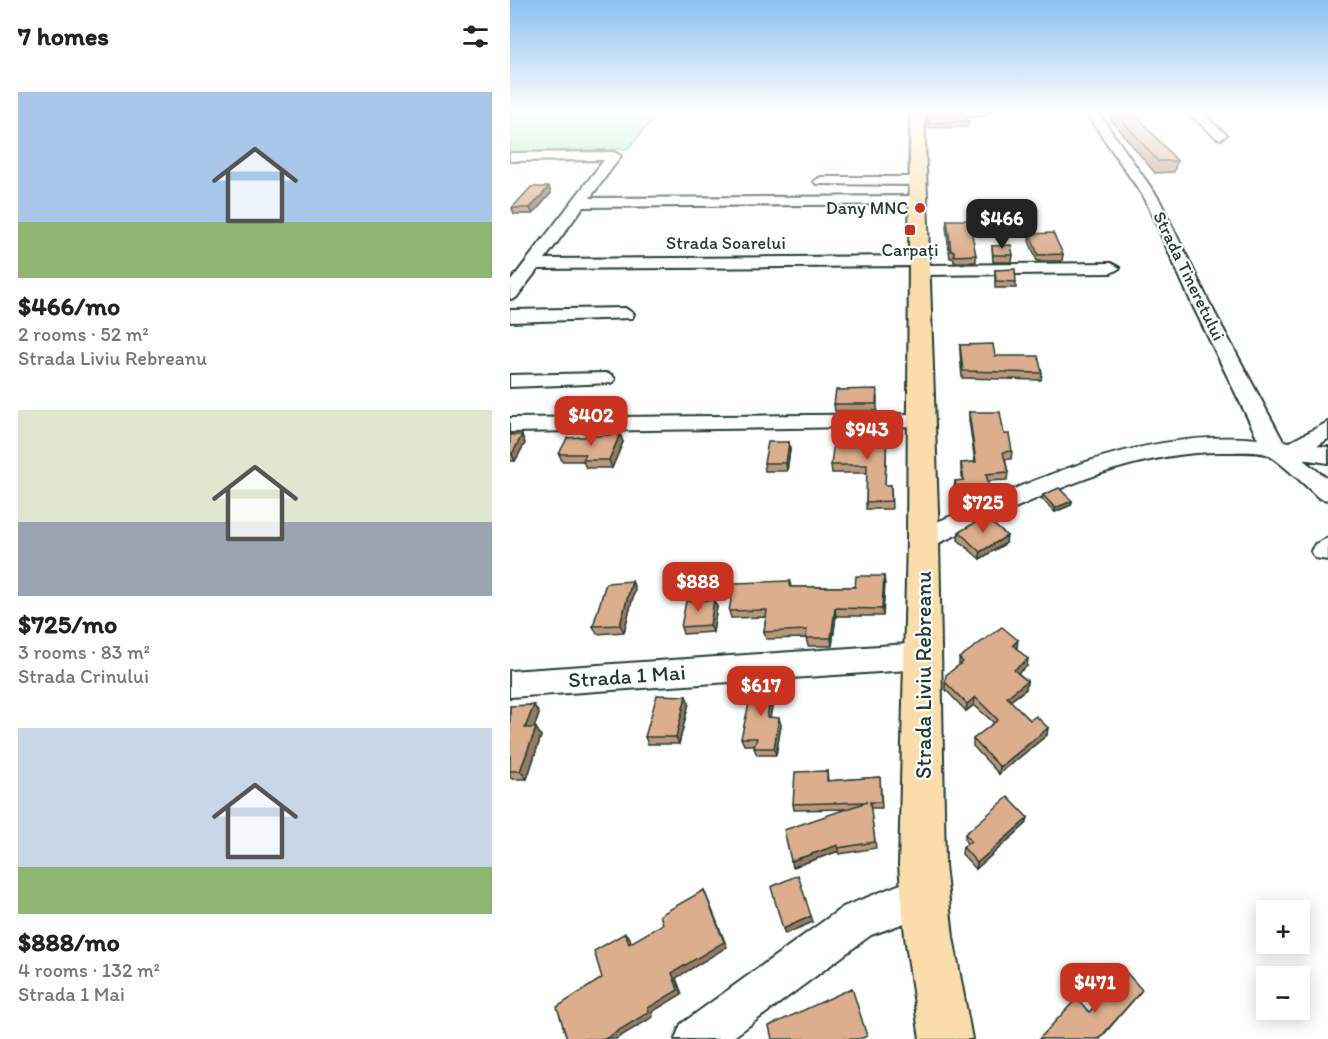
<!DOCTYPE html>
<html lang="en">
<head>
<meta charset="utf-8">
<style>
  :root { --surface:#fff; --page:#f6f6f6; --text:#222; --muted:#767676; --accent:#c8321e }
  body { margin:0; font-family:Itim,sans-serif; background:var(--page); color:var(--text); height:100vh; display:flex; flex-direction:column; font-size:22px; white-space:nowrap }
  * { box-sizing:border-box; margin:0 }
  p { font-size:20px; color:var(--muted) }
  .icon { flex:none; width:33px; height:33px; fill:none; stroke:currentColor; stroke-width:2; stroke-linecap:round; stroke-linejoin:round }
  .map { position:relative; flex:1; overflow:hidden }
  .drawer { display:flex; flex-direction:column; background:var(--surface); width:510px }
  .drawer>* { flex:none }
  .buttons { position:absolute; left:746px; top:900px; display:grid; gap:12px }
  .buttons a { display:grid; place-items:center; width:54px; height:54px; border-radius:0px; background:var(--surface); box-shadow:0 3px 15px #0003; font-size:30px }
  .price { position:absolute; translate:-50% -51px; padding:0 14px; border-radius:12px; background:var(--accent); color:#fff; font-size:20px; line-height:39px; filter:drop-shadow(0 2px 3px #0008) }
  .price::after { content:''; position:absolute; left:50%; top:36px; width:18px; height:14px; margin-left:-9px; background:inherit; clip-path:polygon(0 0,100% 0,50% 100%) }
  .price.selected { background:#222; color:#fff }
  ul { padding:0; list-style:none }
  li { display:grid; align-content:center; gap:12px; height:318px; padding:0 18px }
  li span { display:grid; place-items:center; height:186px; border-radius:0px; color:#555 }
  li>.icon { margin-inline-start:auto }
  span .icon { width:108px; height:108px; fill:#fffc; stroke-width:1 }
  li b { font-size:26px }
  h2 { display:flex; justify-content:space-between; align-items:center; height:72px; padding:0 18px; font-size:26px }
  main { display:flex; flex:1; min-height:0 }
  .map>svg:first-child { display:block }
  .green { fill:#a4e9b4; stroke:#629374; stroke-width:1.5 }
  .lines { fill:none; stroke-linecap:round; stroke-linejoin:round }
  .minor-casing { stroke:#1f3d34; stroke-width:4 }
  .major-casing { stroke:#1f3d34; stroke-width:4 }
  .minor { fill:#fff; fill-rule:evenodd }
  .major { fill:#fbddab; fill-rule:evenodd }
  .wall { fill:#be967a; stroke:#1f3d34; stroke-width:1.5 }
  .shaded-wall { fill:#9b7a63; stroke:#1f3d34; stroke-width:1.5 }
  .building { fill:#ddae8e; stroke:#1f3d34; stroke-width:1.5 }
  .poi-dot { fill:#c8321e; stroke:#fff; stroke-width:2 }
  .labels { text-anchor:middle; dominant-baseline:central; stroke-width:4.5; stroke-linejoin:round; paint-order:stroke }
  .far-poi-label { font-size:18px; fill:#1f3d34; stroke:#fff; text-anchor:end }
  .far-street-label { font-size:18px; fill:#1f3d34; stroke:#fff }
  .street-label { font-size:22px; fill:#1f3d34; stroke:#fff }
</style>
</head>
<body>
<main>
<section class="drawer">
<h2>7 homes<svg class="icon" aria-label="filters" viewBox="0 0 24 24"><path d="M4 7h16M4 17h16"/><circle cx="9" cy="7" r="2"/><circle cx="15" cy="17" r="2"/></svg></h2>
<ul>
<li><span style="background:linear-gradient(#a9c7e8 70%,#8fb573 0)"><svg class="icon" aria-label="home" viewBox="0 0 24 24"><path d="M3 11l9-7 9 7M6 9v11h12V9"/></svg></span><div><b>$466/mo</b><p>2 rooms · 52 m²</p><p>Strada Liviu Rebreanu</p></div></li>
<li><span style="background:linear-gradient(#dfe7d0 60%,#9aa5b1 0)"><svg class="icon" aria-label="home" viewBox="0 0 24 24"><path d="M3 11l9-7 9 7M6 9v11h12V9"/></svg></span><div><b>$725/mo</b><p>3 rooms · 83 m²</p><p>Strada Crinului</p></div></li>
<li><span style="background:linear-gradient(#c9d6e8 75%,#8fb573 0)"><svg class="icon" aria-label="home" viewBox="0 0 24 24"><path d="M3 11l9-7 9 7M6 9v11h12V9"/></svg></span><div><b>$888/mo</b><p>4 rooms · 132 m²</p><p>Strada 1 Mai</p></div></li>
</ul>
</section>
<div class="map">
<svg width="818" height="1039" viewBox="0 0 818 1039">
  <rect width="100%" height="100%" fill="#fff"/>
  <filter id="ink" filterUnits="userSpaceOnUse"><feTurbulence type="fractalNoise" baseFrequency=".0167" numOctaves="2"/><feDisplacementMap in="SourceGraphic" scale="12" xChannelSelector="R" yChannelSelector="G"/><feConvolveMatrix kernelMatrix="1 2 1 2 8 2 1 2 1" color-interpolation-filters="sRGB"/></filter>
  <g filter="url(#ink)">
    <path class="green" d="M0,111H151L117,149L0,152Z"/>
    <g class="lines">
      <g class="minor-casing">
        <path id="minor" d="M403,111H480L474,115L407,118L401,114Z
          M575,111H587L649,199L700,304L773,441L780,442L818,422V439L807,446L818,447V463L792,459L818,479V500L809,498C798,488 768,459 756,454C746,451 731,452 720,452C613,449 517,504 422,546L413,548L404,546L400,539L404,532C515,485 624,428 748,439L682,304L635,199Z
          M675,111H689L717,135L711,139L707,138Z
          M104,152L111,156L80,198L408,196L415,200L408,204L73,207L35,259L409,256L417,261L414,265L601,263L610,268L601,273L409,275L400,270L404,266L28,269L6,298L0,299V282L94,160L0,161V153Z
          M311,177H408L415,181L408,185L306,184L304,181Z
          M115,308L124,314L122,318L0,322V310Z
          M95,373L102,375L105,379L102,383L0,387V375Z
          M412,414L420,416L423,421L420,426L0,432V418Z
          M818,538V560L805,558L801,551L805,544Z
          M413,643L424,647L428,656L424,665L413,669L0,697V671Z
          M415,879L428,885L434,898L428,911L361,935L221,1039H165L171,1024L333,907L388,885Z"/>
      </g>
      <g class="major-casing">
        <path id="major" d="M400,111H414L429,539L435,865L443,937L462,1039H410L395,937L389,865L397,539Z"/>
      </g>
      <use href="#minor" class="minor"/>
      <use href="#major" class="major"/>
    </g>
    <path class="wall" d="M603,111H622L667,161L664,172L645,173L601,120Z
      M417,114L459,121L458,127L418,128Z
      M39,187L41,193L23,214H4L2,208Z
      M437,220L466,255V262H444L443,258H440L436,227Z
      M520,234L553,254L552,261H527L519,241Z
      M482,246L503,255L502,262H483Z
      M485,270L506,282V288H485Z
      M450,345L532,373L531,380L452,378L450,352Z
      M367,397V411H325L324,404Z
      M459,412L494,434L502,451L501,459H495L498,472L497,480L477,481L480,490L479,497L465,500V503L448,508L444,489L445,481H453L451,471V463L465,462L459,420Z
      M110,434L113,442L102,468H76L73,461H52L49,454Z
      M0,435L15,443L5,461H0Z
      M377,435L375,485H381L382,509H356L357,473H322L321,465L354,440Z
      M279,442L280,450L277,471H255L254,463Z
      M533,495L562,501L561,505L545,512L532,499Z
      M449,532L496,543L470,559L448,540Z
      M374,576L373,616H326L322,646H298L296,638L256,639L254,632L256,617L221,618L219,611L280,581L281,587H345Z
      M122,581L125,589L114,632L87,634L83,626Z
      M207,607L203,632L173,634L171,627Z
      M507,648L517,666L508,673L517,681L516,689L500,701L520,720L537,735L489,774L463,746V739L484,723L464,705L456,711L435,689V682L449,666V658Z
      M265,690L260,717L271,725L266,755H247L244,748L245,745H234L231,738Z
      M179,703L169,744H138L135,737Z
      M24,705L29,714L24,728H26L31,736L17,779H2L0,777V706Z
      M317,771L318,781L370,777L372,808H360L366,848L329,854V851L283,867L281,861L336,809L284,810L283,804Z
      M516,824L466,869L452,854L453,847L457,844L455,840V834Z"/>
    <path class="shaded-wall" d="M39,187L41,193L23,214L20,208Z
      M110,434L113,442L102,468L99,460Z
      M12,435L15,443L5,461L2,454Z
      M279,442L280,450L277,471L276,463Z
      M480,490L479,497L465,500V503L448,508L449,500L465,493Z
      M562,501L561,505L545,512V508Z
      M497,536L496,543L470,559V552Z
      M374,576L375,584L373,616L372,609Z
      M122,581L125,589L114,632L110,625Z
      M204,600L207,607L203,632L200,625Z
      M325,608L326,616L322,646L321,638Z
      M508,640L507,648L502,652L503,645Z
      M518,659L517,666L503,677L504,670Z
      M517,681L516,689L496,704L497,697Z
      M263,683L265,690L259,724L257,717Z
      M176,696L179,703L169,744L166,737Z
      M465,697L464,705L456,711L457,704Z
      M24,705L29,714L21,736L15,728Z
      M269,718L271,725L266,755L264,748Z
      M26,728L31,736L17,779L10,771Z
      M538,728L537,735L489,774L490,767Z
      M518,818L516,824L466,869L467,863Z
      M328,845L329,851L283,867L281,861Z
      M194,890L217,947L166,978L172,994L142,1012L143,1017L106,1039H95L138,1008L162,973Z
      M301,916L303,922L275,934L273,929Z
      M115,933L120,938L123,949L119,944Z
      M632,990L590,1039H589Z"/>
    <path class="building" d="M604,111H622L667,161H648Z
      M453,113L459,121L418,123L417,114Z
      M21,187H39L20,208H2Z
      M437,220H459L466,255L444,256V251H441Z
      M543,233L553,254L528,255L520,234Z
      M501,245L503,255H483L482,246Z
      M505,269L506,282L486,281L485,270Z
      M483,344L485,356H528L532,373L453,371L450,345Z
      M367,389L366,404H324L326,390Z
      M459,412H490L494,434H499L502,451L493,452L498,472L476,474L480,490L465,493L466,496L449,500L445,481L454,480L451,463L466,462Z
      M354,428H377L375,485H381V501L356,502L357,465H321L324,440H354Z
      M110,434L99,460H73L76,454H49L57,438Z
      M0,435H12L2,454H0Z
      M258,442H279L276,463H254Z
      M549,488L562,501L545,508L533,495Z
      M475,517L497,536L470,552L449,532Z
      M346,576H374L372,609L325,608L321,638H296L297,630L254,632L257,610L219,611L224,583L280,581V587H345Z
      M122,581L110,625L83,626L96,583Z
      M204,600L200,625L171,627L176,601Z
      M492,627L508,640L503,645L518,659L504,670L517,681L497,697L520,720L526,716L538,728L490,767L463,739L488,720L465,697L457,704L435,682L436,675L453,662L449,658Z
      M244,682L263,683L257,717L269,718L264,748H244L247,738H231Z
      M147,695L176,696L166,737H135Z
      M24,705L15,728H26L10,771H0V706Z
      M317,771V781L370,777L371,802H360L365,842L328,848V845L281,861L274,830L357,802L283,804L285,772Z
      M498,797L518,818L467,863L453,847L461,841L455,834Z
      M288,875L301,916L273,929L261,887Z
      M194,890L214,942L162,973L168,990L138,1008L139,1012L95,1039H57L47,1007L92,978L84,951L115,933L119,944L153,924L150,915Z
      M616,972L632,990L589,1039H529L567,998L579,1012Z
      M342,988L357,1036L350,1039H262L259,1026Z"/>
  </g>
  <linearGradient id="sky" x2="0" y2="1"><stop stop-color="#8ac0f0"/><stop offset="0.43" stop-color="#fff"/><stop offset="1" stop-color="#fff" stop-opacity="0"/></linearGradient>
  <rect width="818" height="257" fill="url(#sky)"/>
  <g class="poi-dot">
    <circle cx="410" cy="208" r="6"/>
    <rect x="394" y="224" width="12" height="12" rx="3"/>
  </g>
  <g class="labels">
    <g class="far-poi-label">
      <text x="398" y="208">Dany MNC</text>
      <text x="400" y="250" text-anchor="middle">Carpați</text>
    </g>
    <g class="far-street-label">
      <text x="216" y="243">Strada Soarelui</text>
      <text transform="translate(679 276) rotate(64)">Strada Tineretului</text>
    </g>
    <g class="street-label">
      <text transform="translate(413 675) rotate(-90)">Strada Liviu Rebreanu</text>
      <text transform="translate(117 676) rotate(-4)">Strada 1 Mai</text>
    </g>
  </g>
</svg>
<div class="buttons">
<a>+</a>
<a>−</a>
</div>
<b class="price selected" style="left:492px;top:250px">$466</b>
<b class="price" style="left:81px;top:447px">$402</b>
<b class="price" style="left:357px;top:461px">$943</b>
<b class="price" style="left:473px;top:534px">$725</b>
<b class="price" style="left:188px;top:613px">$888</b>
<b class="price" style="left:251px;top:717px">$617</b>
<b class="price" style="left:585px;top:1014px">$471</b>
</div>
</main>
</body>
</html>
